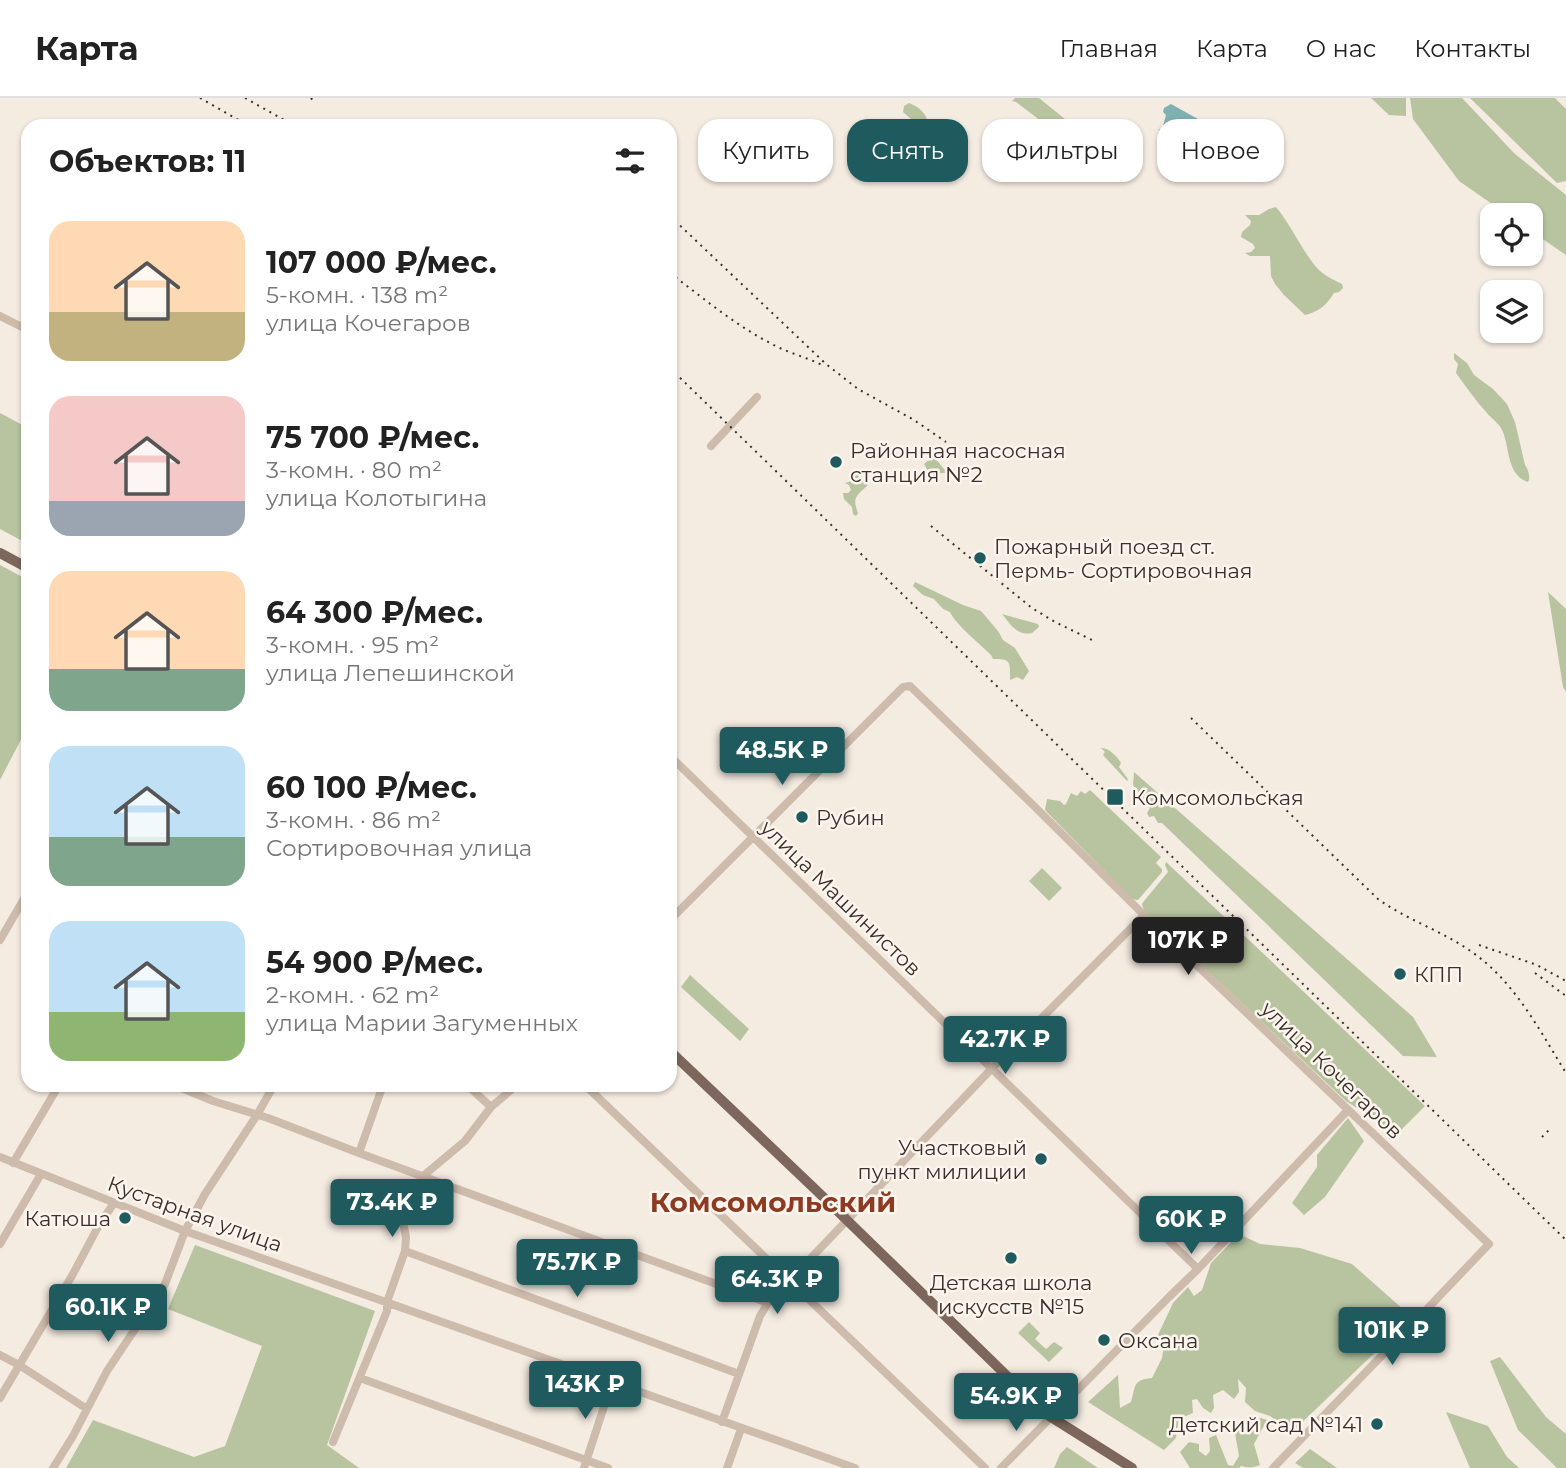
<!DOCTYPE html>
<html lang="ru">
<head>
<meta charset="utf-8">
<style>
  :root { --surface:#fff; --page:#f6f6f6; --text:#222; --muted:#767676; --line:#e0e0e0; --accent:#1f5a5e }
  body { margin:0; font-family:Montserrat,sans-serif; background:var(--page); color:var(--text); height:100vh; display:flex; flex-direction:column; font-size:26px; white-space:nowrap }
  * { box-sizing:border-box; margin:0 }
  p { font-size:23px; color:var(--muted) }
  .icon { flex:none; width:38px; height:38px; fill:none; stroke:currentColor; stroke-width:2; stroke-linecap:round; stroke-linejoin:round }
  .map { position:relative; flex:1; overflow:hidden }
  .side { position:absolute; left:21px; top:21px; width:656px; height:973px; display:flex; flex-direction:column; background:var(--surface); border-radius:21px; box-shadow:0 2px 5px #0004 }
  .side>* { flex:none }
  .banner { position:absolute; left:698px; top:21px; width:665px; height:63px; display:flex; gap:14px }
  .fabs { position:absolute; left:1480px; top:105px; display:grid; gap:14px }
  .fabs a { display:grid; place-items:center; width:63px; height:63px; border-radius:14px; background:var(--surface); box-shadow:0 2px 5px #0004; font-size:35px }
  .price { position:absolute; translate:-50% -60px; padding:0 16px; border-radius:7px; background:var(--accent); color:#fff; font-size:23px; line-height:46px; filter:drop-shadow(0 2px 4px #0008) }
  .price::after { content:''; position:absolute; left:50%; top:42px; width:21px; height:16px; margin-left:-10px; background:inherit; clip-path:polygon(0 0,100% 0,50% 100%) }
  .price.on { background:#222; color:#fff }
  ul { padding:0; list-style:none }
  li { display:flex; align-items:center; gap:21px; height:175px; padding:0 28px }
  li span { display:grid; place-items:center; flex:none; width:196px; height:140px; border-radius:21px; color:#555 }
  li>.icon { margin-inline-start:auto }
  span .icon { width:84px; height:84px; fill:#fffc; stroke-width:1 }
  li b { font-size:30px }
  h2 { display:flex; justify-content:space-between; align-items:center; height:84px; padding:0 28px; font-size:30px }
  .tag { padding:0 24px; border-radius:21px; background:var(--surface); box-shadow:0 2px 5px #0004; font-size:24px; line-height:63px }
  .tag.on { background:var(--accent); color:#fff }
  header { display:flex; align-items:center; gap:42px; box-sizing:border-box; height:98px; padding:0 35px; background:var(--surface); border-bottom:2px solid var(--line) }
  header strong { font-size:33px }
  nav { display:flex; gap:38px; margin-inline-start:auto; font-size:24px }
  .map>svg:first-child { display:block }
  .green { fill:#b8c4a0 }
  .water { fill:#7fb0b2 }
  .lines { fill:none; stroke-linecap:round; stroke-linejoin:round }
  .minor { stroke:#cdbbac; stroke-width:8 }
  .major { stroke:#7d675c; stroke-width:10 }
  .rail { stroke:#3b302b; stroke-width:2; stroke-dasharray:2 5; stroke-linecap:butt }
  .poi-dot { fill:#1f5a5e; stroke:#fbf5ee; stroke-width:2.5 }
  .labels { text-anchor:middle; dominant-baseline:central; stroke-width:5; stroke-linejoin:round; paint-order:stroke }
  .poi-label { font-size:21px; fill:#3b302b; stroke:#fbf5ee; text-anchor:start }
  .street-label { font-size:21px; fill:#3b302b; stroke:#fbf5ee }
  .district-label { font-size:28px; font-weight:bold; fill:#8c3b22; stroke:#fbf5ee }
</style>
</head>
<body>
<header>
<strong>Карта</strong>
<nav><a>Главная</a><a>Карта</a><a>О нас</a><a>Контакты</a></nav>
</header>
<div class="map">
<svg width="1566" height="1370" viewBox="0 0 1566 1370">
  <rect width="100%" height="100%" fill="#f4ebe1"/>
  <path class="green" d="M1015,0H1039L1071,26L1078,33L1083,44L1079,49L1057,41L1037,20L1016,4L1012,3Z
    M1371,0H1406V18L1389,17Z
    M1410,0H1462L1515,56L1566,97V157L1531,133V117H1508L1459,83L1413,21Z
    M1470,0H1555L1566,11V83L1557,85Z
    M909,5C917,8 924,13 927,21L924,27H918L903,14L904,8Z
    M1276,109C1292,128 1301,152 1318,171C1325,178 1334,182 1342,186L1343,190L1339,194L1334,195C1327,207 1318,214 1305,217L1284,197L1275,186L1271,178L1270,158H1250L1245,155L1251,154L1255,150L1253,146L1241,139L1242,134L1250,127L1251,123L1245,117H1259L1269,111Z
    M1454,255L1467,265L1474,277L1493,291L1507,306L1515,324L1525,367C1528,371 1531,379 1528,384C1506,377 1510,348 1502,332C1499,325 1492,321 1487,315C1476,303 1466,289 1456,275L1458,266L1454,261Z
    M0,315L28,330V446L0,431Z
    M930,361H936L947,375H941L934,377L930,374L928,375V373L924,366Z
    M859,377L868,387C856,398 852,399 858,415L856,418L853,416L852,409L844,401L843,395H848L851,392L849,387L845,385L849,384L854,378Z
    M0,467L28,482V628L0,682Z
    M915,484L963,507L981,513L998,533L1003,542L1015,550L1029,573L1023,582L1017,579L1010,582C1010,565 1012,560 993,561L991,557C979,545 956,527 950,514L943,511L934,501L923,497L913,488Z
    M1548,494L1566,511V594L1563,589Z
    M1002,516L1038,526L1039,529L1032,535C1017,538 1011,527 1002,516Z
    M1101,650C1108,649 1118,659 1121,665L1119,669L1128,681L1127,683L1103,657L1105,654Z
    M1134,674L1413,919L1437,959L1403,958L1162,725H1158L1154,718L1149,719L1147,715L1150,710L1133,687Z
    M1090,692L1161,759L1156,765L1162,771V774L1138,802L1132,801L1045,712L1047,701L1060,703L1064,707L1066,706L1071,695L1077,698L1081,693L1085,696Z
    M1166,764L1425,1008L1397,1036L1346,1003L1144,813L1142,806L1144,803L1168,774L1165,767Z
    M1042,770L1062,790L1049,803L1029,783Z
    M690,877L749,931L740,943L681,889Z
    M1348,1020L1364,1043L1325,1099L1304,1117L1292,1105L1317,1069V1057Z
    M1239,1136L1260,1146L1300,1150L1352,1166L1412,1219L1292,1334L1270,1318L1255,1313L1245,1304L1246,1290L1238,1281L1239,1294L1234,1301L1223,1292L1213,1297L1214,1310L1211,1315L1203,1310L1197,1301L1192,1302L1193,1315L1179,1321L1176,1340L1164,1352L1088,1304L1118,1277L1120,1310L1131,1304C1136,1288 1132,1282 1152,1280L1162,1260L1164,1247L1157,1239L1173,1205L1188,1189L1194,1198L1202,1192L1211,1165Z
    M195,1147L375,1213L327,1347L359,1370H66L93,1322L194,1359L225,1348L262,1248L168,1211Z
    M1029,1224L1040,1235L1035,1241L1046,1251L1054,1244L1063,1250L1049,1264L1018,1235Z
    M1500,1259L1546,1319L1566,1336V1370H1557L1518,1332L1490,1263Z
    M1446,1314L1488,1328L1507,1359L1519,1370H1470Z
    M1261,1320L1267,1322L1254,1346L1260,1367C1253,1370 1248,1370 1241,1368L1239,1370H1190L1180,1354L1189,1344L1199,1346V1353L1206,1358L1210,1353L1209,1340L1216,1337L1228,1367L1233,1368L1239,1358L1235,1335L1237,1324L1245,1322L1251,1324Z
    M1067,1349L1098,1370H1054L1060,1356Z
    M1310,1351L1337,1370H1303L1295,1365Z"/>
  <path class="water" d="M1171,6L1198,21L1201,24L1200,29C1188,31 1191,36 1183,39C1176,42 1165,35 1158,32L1165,30L1163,28L1166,17L1163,14L1164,10Z"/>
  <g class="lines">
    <path class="minor" d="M0,218L28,232
      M711,348L757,299
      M670,658L1198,1171
      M670,822L903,589L910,588L1033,707L1144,817L1489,1146L1427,1211L1273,1370
      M0,842L28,794
      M174,987L213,1003L268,1020L359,1055L768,1205
      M467,987L491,1009
      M585,987L985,1370
      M359,1055L383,987
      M0,1059L185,1133L855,1370
      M13,1065L59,987
      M0,1146L41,1076
      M405,1153L739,1276
      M0,1257L19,1267L87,1311
      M360,1280L608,1370
      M0,1300L73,1176L99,1127L114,1105
      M722,1324L760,1218L768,1205L998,964L1144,817
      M333,1344L387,1213V1204L405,1153L406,1139L403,1124L407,1104L423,1078L465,1043L491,1009L517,987
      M53,1370L73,1338L107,1273L165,1186L185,1133L205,1096L257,1017L274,987
      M584,1370L612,1284
      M727,1370L741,1331
      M1001,1370L1169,1199L1198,1171L1348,1012"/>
    <path class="major" d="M0,455L28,470
      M670,953L817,1093L1042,1312L1051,1319L1132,1370"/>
    <path class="rail" d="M200,0L249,28
      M245,0L295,28
      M311,0L314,4
      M670,118L826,266L858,291L914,322L946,344
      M670,175C703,200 735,227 772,246C788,255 806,259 822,267
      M670,270L1566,1142
      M931,428L1032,510L1055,524L1094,543
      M1191,620L1378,801C1407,822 1440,832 1469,852C1514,882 1538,930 1566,975
      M1479,847L1537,867L1566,883
      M1535,875L1566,898
      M1542,1039L1551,1030"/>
  </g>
  <g class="poi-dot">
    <circle cx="836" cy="364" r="7"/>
    <circle cx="980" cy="460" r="7"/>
    <rect x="1106" y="690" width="18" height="18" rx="3.5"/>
    <circle cx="802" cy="719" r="7"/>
    <circle cx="1400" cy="876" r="7"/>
    <circle cx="1041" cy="1061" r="7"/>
    <circle cx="125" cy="1120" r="7"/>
    <circle cx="1011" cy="1160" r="7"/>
    <circle cx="1104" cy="1242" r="7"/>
    <circle cx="1377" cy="1326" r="7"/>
  </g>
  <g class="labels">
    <g class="poi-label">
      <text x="850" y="352">Районная насосная<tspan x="850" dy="24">станция №2</tspan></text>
      <text x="994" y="448">Пожарный поезд ст.<tspan x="994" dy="24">Пермь- Сортировочная</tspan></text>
      <text x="1131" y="699">Комсомольская</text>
      <text x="816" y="719">Рубин</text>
      <text x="1414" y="876">КПП</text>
      <text x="1027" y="1049" text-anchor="end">Участковый<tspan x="1027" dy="24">пункт милиции</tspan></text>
      <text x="111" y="1120" text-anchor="end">Катюша</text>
      <text x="1011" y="1184" text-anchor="middle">Детская школа<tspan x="1011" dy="24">искусств №15</tspan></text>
      <text x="1118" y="1242">Оксана</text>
      <text x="1363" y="1326" text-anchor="end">Детский сад №141</text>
    </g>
    <g class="street-label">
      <text transform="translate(841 800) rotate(44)">улица Машинистов</text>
      <text transform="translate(1332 972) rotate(44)">улица Кочегаров</text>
      <text transform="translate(195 1116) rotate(20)">Кустарная улица</text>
    </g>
    <g class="district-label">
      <text x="773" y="1104">Комсомольский</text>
    </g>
  </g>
</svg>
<div class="fabs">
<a><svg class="icon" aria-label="locate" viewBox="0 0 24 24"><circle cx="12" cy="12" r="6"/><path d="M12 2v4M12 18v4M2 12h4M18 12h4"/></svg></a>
<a><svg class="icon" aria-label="layers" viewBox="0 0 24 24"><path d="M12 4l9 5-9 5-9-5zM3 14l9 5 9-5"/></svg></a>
</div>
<b class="price" style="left:782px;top:689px">48.5K ₽</b>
<b class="price on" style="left:1188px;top:879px">107K ₽</b>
<b class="price" style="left:1005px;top:978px">42.7K ₽</b>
<b class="price" style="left:392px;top:1141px">73.4K ₽</b>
<b class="price" style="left:1191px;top:1158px">60K ₽</b>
<b class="price" style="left:577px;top:1201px">75.7K ₽</b>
<b class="price" style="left:777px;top:1218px">64.3K ₽</b>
<b class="price" style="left:108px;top:1246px">60.1K ₽</b>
<b class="price" style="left:1392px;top:1269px">101K ₽</b>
<b class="price" style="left:585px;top:1323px">143K ₽</b>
<b class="price" style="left:1016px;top:1335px">54.9K ₽</b>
<div class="banner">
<a class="tag">Купить</a>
<a class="tag on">Снять</a>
<a class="tag">Фильтры</a>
<a class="tag">Новое</a>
</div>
<section class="side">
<h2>Объектов: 11<svg class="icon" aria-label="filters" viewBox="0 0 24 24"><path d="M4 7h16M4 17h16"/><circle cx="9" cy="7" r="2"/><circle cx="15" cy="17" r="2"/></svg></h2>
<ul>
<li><span style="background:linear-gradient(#ffd9b3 65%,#c2b280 0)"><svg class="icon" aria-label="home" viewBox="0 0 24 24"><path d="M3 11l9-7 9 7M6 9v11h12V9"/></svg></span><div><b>107 000 ₽/мес.</b><p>5-комн. · 138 m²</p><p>улица Кочегаров</p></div></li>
<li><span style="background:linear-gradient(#f6c9c9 75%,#9aa5b1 0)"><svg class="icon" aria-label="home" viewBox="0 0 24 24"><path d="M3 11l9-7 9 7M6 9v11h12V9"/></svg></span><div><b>75 700 ₽/мес.</b><p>3-комн. · 80 m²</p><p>улица Колотыгина</p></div></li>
<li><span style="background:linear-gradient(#ffd9b3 70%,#7fa58c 0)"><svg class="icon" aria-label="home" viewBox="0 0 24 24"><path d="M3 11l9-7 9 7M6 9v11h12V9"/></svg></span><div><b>64 300 ₽/мес.</b><p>3-комн. · 95 m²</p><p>улица Лепешинской</p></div></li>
<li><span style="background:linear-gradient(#bfe0f5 65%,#7fa58c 0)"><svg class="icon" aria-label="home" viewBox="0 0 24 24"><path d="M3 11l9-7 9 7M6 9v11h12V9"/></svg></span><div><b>60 100 ₽/мес.</b><p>3-комн. · 86 m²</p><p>Сортировочная улица</p></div></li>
<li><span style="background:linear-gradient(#bfe0f5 65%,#8fb573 0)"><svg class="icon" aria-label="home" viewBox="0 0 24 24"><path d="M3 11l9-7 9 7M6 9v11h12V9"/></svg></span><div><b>54 900 ₽/мес.</b><p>2-комн. · 62 m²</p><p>улица Марии Загуменных</p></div></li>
</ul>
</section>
</div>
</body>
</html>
